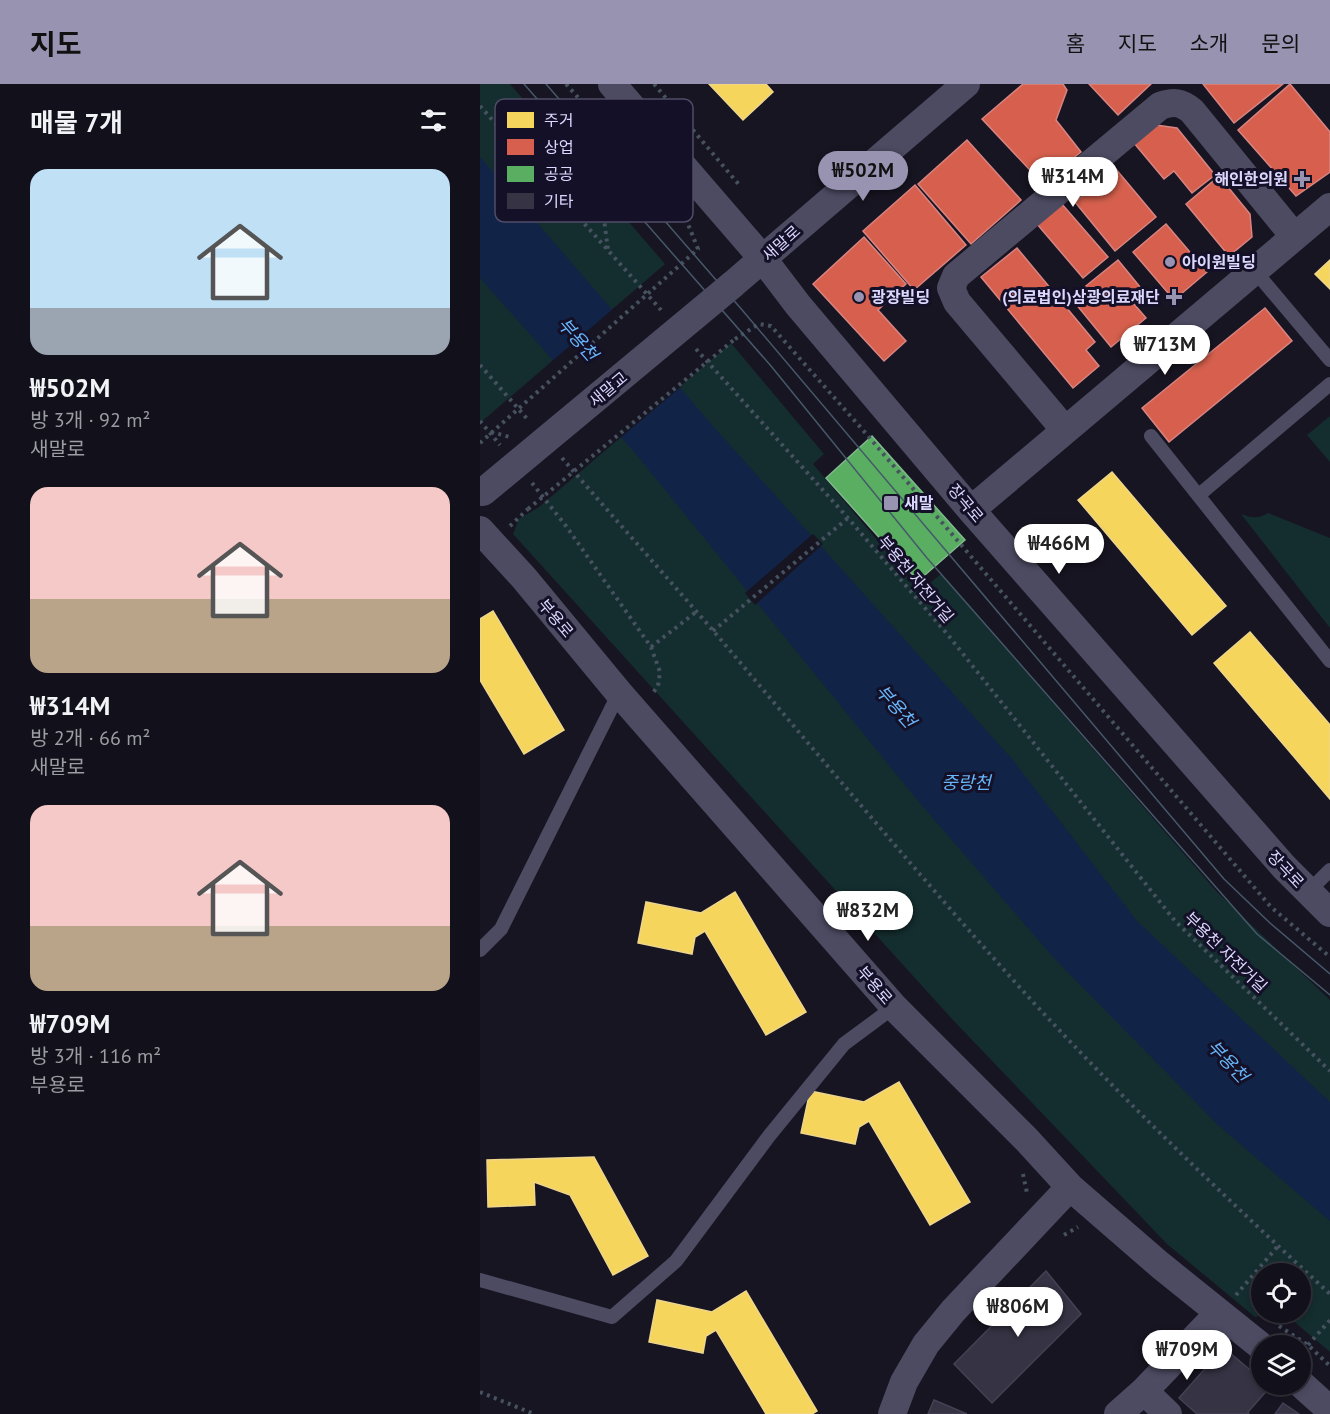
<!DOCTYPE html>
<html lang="ko">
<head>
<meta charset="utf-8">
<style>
  :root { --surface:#12101a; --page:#1b1923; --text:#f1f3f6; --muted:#9c9da2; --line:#313039; --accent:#9793b1 }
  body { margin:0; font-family:"PT Sans","Noto Sans KR",sans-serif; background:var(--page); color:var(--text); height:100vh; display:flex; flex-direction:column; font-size:22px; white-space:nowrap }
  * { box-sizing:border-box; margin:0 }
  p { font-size:20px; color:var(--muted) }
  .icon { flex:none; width:33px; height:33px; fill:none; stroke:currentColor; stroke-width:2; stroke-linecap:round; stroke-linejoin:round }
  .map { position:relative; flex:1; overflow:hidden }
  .side { display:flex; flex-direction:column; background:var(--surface); width:480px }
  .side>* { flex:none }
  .fabs { position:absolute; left:771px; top:1179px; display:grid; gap:12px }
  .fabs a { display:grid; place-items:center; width:60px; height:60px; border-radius:50%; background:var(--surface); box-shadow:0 3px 9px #0003,0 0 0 2px var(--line); font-size:30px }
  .price { position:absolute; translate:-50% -51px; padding:0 14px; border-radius:21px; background:#fff; color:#222; font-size:20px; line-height:39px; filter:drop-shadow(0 2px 3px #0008) }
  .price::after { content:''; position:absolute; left:50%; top:36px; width:18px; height:14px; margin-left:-9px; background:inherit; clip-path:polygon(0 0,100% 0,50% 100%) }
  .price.current { background:var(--accent); color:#111 }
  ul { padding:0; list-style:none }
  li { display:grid; align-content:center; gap:12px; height:318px; padding:0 30px }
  li span { display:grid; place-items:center; height:186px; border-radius:18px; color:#555 }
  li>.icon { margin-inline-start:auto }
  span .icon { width:108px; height:108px; fill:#fffc; stroke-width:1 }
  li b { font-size:26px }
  h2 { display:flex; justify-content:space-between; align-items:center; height:72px; padding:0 30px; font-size:26px }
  header { display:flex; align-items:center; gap:36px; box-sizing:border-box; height:84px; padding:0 30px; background:var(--accent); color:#111 }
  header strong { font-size:28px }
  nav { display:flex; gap:33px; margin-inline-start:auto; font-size:21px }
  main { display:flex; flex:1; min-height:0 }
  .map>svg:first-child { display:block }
  .green { fill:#142d2e }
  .water { fill:#112447 }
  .pier { fill:#181522 }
  .homes { fill:#f6d55c; stroke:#eed68d; stroke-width:1.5 }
  .shops { fill:#d6604d; stroke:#d88482; stroke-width:1.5 }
  .public { fill:#5aae61; stroke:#81ba90; stroke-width:1.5 }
  .building { fill:#363344; stroke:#454155; stroke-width:1.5 }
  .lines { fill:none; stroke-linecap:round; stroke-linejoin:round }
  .path { stroke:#465260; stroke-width:4; stroke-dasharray:3 4.5; stroke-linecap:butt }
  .lane { stroke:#4c4b62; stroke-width:14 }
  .street { stroke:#4c4b62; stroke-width:28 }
  .tram { stroke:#45596a; stroke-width:1.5 }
  .path-bridge { stroke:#465260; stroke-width:4; stroke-dasharray:3 4.5; stroke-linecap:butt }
  .street-bridge { stroke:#4c4b62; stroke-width:28 }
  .poi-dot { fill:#9793b1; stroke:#141027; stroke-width:2 }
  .labels { text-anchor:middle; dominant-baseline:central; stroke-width:6; stroke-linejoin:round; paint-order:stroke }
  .poi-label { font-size:16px; font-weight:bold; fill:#dcd7fe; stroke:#141027; text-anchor:start }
  .street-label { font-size:16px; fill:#dcd7fe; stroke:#141027 }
  .water-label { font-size:18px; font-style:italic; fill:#68b6fb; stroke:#141027 }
  .key { fill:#141027; stroke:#504c68; stroke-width:1.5 }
  .key-label { font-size:16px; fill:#dcd7fe }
</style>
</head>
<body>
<header>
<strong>지도</strong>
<nav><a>홈</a><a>지도</a><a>소개</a><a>문의</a></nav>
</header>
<main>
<section class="side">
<h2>매물 7개<svg class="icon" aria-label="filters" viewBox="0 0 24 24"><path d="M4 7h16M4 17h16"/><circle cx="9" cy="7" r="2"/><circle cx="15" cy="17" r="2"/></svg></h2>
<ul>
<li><span style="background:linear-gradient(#bfe0f5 75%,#9aa5b1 0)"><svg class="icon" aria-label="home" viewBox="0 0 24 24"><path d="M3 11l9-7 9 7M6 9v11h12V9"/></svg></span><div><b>₩502M</b><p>방 3개 · 92 m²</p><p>새말로</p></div></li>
<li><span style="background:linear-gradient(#f6c9c9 60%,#b9a48a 0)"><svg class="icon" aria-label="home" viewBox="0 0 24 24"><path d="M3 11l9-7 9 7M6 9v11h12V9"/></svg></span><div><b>₩314M</b><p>방 2개 · 66 m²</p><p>새말로</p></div></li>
<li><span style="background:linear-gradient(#f6c9c9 65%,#b9a48a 0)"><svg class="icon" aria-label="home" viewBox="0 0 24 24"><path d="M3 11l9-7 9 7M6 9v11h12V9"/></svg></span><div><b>₩709M</b><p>방 3개 · 116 m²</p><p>부용로</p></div></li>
</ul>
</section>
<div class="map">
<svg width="850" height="1330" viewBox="0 0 850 1330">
  <rect width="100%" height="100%" fill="#181522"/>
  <path class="green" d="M0,0H30L185,180L0,339Z
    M251,259L344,370L333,380L440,507L461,490L738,809L850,916V1268L804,1229L820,1228V1190H782V1228L789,1229L775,1233L687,1160L472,935L33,450L39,435L59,423Z
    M850,332V378L827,351Z
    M788,429L850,454V544L761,430C771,434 779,435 788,429Z"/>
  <path class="water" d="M0,73L232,341L532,675L657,837L850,1018V1137L738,1041L573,873L439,718L155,369L0,194Z"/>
  <path class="pier" d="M134,224L202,302L139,355L71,278Z
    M333,450L343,460L275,521L265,509Z"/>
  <path class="homes" d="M229,0H286L293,8L263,36Z
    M850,176V205L835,190Z
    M632,388L746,522L712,551L598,416Z
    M13,527L84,646L44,670L0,596V535Z
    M770,548L850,641V715L734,579Z
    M255,808L326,928L286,951L225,847L215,853L212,870L158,859L166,818L221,829Z
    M419,998L490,1118L450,1141L389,1037L379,1043L375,1060L321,1049L330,1007L384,1018Z
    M114,1073L168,1172L133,1191L90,1111L54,1098L55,1121L8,1123L7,1076Z
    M266,1207L337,1327L332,1330H286L236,1246L226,1252L223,1269L169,1258L177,1216L232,1228Z"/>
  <path class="shops" d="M543,0H583L587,6L576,36L601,68L562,99L502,35Z
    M609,0H671L638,31Z
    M723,0H803L754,39Z
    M810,0L850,48V88L816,112L758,46Z
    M676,41L697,44L735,91L712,109L694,87L684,95L654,59Z
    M487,56L541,116L491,160L438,100Z
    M635,84L676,133L635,167L595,118Z
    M739,92L770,130L772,153L749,172L706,120Z
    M435,101L486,161L434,206L383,147Z
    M581,119L628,173L603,194L557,140Z
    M686,140L727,188L694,216L653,168Z
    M384,153L426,200L398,226L426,257L404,277L333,200Z
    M537,164L615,258L606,266L619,282L593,304L501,193Z
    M638,176L660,203L648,213L666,234L631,263L591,214Z
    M785,224L812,257L689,358L662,324Z"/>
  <path class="public" d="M392,352L485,456L438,497L346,394Z"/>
  <path class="building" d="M566,1187L601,1230L512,1319L474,1280Z
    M749,1268L782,1296V1300H787L790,1303L768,1328L769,1330H717L699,1314L738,1270Z
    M454,1316L487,1330H448Z
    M803,1319L819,1330H795Z"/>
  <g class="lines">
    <path class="path" d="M86,0L206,135L218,165L173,205
      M174,0L261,103
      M0,22L181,226
      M110,28L128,166
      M255,255L279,240L291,242L382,345L791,823L850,873
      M216,265L368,434L468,551L695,837L850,987
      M0,281L49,337
      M0,337L20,361
      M11,348L30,353
      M82,374C133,433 185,491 236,550C341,674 444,798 553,918C647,1020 748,1116 850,1210
      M52,399L86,442L171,563L180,588L178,602L172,610
      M30,442L48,425
      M233,547L368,434
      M171,563L216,528
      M543,1090L547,1109
      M584,1151L598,1143
      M756,1211L798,1162
      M799,1242L828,1261L850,1282
      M828,1261L850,1236
      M0,1308L54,1330"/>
    <path class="lane" d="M774,186L850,276
      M671,352L850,577
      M719,411L850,300
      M828,808L850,786
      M0,866L21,845L139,609
      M0,1196L132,1233L196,1177L289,1052L364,960L414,923"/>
    <path class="street" d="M132,0L283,175L318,221L491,426L804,783L850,829
      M252,201L486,0
      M585,346L477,218L471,204L476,192L680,22C694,17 701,18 712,27L814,152
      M491,426L850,123
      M0,446L44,494L139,609L414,923L546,1055L590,1103L680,1181L782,1263
      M820,1299L850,1326
      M664,1307L688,1330
      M412,1330L424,1298L446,1260L473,1227L590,1103
      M638,1330L664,1307L739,1229"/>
    <path class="tram" d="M44,0L291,282L447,474L777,850L850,911
      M66,0L263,227L744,795L790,839L850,890"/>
    <path class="path-bridge" d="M0,359L173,205
      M48,425L255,255"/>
    <path class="street-bridge" d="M3,408L252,201"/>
  </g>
  <g class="poi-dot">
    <path d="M819 86h6v6h6v6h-6v6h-6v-6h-6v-6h6z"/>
    <circle cx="690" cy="178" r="6"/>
    <circle cx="379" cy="213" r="6"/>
    <path d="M691 204h6v6h6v6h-6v6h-6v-6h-6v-6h6z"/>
    <rect x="403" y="411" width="16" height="16" rx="3"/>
  </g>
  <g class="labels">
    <g class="poi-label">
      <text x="808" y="95" text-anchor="end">해인한의원</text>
      <text x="702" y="178">아이원빌딩</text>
      <text x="391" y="213">광장빌딩</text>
      <text x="680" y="213" text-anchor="end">(의료법인)삼광의료재단</text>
      <text x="424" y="419">새말</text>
    </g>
    <g class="street-label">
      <text transform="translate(301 159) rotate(-42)">새말로</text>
      <text transform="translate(128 305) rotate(-40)">새말교</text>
      <text transform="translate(486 419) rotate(50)">장곡로</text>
      <text transform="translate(436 495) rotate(50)">부용천 자전거길</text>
      <text transform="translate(76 534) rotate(50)">부용로</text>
      <text transform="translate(806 785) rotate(47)">장곡로</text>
      <text transform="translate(746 868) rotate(44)">부용천 자전거길</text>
      <text transform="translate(395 901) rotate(49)">부용로</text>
    </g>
    <g class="water-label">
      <text transform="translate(98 255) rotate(49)">부용천</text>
      <text transform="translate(416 622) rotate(49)">부용천</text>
      <text x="486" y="698">중랑천</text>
      <text transform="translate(748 977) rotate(47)">부용천</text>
    </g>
  </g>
  <rect x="15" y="15" width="198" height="123" rx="9" class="key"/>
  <rect x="27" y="28" width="27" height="16" fill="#f6d55c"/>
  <rect x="27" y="55" width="27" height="16" fill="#d6604d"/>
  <rect x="27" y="82" width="27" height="16" fill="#5aae61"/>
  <rect x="27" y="109" width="27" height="16" fill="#363344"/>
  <g class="key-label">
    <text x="64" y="42">주거</text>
    <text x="64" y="69">상업</text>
    <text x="64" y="96">공공</text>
    <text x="64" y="123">기타</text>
  </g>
</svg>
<div class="fabs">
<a><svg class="icon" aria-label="locate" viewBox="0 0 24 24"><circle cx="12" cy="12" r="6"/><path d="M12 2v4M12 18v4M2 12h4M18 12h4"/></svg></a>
<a><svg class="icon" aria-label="layers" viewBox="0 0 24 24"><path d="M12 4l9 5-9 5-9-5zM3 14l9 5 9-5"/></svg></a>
</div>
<b class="price current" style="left:383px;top:118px">₩502M</b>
<b class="price" style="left:593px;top:124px">₩314M</b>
<b class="price" style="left:685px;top:292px">₩713M</b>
<b class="price" style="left:579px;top:491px">₩466M</b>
<b class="price" style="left:388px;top:858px">₩832M</b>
<b class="price" style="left:538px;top:1254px">₩806M</b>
<b class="price" style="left:707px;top:1297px">₩709M</b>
</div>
</main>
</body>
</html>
